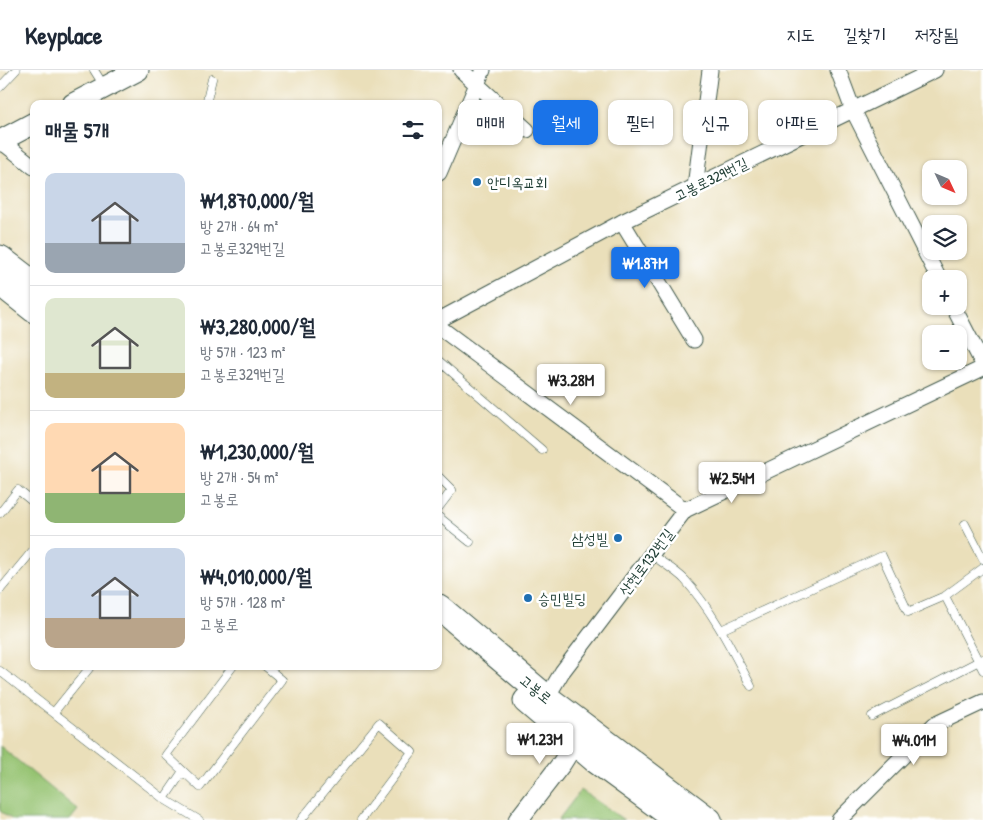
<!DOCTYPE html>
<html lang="ko">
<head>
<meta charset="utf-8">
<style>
  :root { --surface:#fff; --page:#f6f6f7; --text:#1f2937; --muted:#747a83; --line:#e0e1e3; --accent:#1a73e8 }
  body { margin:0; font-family:"Patrick Hand","Poor Story",sans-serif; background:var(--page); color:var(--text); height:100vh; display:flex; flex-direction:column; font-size:19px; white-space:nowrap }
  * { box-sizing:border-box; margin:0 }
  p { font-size:16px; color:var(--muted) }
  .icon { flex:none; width:28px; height:28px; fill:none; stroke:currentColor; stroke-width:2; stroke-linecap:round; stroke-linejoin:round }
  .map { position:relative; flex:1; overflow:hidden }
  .sheet { position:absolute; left:30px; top:30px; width:412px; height:570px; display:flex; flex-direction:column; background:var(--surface); border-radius:10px; box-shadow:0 1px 4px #0004 }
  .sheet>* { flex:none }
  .hud { position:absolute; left:458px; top:30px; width:450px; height:45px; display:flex; gap:10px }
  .needle { width:32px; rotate:134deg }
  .controls { position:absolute; left:922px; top:90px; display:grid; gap:10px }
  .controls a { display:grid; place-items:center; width:45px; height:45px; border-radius:10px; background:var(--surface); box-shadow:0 1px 4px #0004; font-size:25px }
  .price { position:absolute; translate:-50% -42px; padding:0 11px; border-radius:5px; background:#fff; color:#222; font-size:16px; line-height:32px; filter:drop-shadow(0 1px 2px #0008) }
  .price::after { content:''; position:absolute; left:50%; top:30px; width:15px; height:11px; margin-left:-8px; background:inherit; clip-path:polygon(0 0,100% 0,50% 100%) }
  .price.selected { background:var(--accent); color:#fff }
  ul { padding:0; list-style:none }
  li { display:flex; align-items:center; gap:15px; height:125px; padding:0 15px }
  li+li { border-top:1px solid var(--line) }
  li span { display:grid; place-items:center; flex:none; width:140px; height:100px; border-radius:10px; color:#555 }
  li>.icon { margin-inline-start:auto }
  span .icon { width:60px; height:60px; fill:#fffc; stroke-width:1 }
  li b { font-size:21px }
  h2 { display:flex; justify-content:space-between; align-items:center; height:60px; padding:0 15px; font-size:21px }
  .pill { padding:0 18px; border-radius:10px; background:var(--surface); box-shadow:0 1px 4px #0004; font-size:18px; line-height:45px }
  .pill.selected { background:var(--accent); color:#fff }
  header { display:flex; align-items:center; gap:30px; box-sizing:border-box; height:70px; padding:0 25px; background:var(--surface); border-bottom:1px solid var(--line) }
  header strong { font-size:24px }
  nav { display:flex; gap:28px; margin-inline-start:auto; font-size:18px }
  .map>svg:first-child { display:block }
  .green { fill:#94c270; stroke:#5a8052 }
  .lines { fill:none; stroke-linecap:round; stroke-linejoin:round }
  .service-casing { stroke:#3d5548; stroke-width:9 }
  .minor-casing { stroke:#3d5548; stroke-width:17 }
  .tertiary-casing { stroke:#3d5548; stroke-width:21 }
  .secondary-casing { stroke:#3d5548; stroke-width:23 }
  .primary-casing { stroke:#3d5548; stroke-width:27 }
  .service { stroke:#fff; stroke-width:8 }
  .minor { stroke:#fff; stroke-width:15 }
  .tertiary { stroke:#fff; stroke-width:19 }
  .secondary { stroke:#fff; stroke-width:21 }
  .primary { stroke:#fff; stroke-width:25 }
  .poi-dot { fill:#1f6fb2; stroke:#fff; stroke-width:2 }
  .labels { text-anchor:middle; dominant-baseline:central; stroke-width:5; stroke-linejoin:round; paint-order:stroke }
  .street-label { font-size:15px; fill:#1f3d34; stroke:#fff }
  .poi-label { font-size:15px; fill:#1f3d34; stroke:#fff; text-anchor:start }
</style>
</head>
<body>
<header>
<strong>Keyplace</strong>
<nav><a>지도</a><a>길찾기</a><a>저장됨</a></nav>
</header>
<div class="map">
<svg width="983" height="750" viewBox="0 0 983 750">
  <rect width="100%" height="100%" fill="#fff"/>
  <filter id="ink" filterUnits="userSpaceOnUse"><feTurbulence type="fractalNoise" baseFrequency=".02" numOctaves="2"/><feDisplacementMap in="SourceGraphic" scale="10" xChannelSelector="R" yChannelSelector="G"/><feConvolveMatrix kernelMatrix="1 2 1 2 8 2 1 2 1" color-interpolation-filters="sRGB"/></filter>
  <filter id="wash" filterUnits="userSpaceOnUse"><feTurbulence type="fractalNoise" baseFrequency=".0096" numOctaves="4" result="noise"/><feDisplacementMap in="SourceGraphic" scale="20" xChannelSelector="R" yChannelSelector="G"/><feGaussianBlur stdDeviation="1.12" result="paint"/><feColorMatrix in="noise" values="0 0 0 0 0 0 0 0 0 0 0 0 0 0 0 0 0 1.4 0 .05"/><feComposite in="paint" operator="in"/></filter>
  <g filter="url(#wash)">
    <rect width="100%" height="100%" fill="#eadfba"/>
    <path class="green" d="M0,676L78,740L70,750H13L0,741Z
      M581,720L624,750H558Z"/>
  </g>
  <g filter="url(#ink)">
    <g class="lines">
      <g class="service-casing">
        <path id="service" d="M94,0L104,16
          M0,17L16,0
          M206,34L212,9
          M439,291L542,380
          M439,407L452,420L439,437
          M0,443L18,420L34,433
          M439,447L470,472
          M965,454L983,489
          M651,484C662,493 677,501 685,510C713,541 732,580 751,616
          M0,520L34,479
          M945,526L983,600
          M721,560L882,486L908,542L945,526L983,498
          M233,596L166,685L200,717L282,610L265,596
          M0,601L164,729L199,750
          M54,642L91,596
          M872,646L983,589
          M164,729L183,701
          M301,750L379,653L412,682L361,750"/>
      </g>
      <g class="minor-casing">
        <path id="minor" d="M461,0L527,60
          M838,0L853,40L939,209
          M1,71L34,97
          M439,103L483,0
          M695,117L710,0
          M622,152L694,270
          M953,236L983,294
          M439,250L622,152L935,0
          M439,257L685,440
          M543,634L562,602L685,440L983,298
          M839,750L934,655L983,632"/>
      </g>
      <g class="tertiary-casing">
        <path id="tertiary" d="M518,750L562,693L582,661"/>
      </g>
      <g class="secondary-casing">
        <path id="secondary" d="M73,34L138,0
          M0,71L34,53"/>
      </g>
      <g class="primary-casing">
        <path id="primary" d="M0,188L34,214
          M0,213L34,240
          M439,537L546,627L709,750
          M526,631L595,690L677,750"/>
      </g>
      <use href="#service" class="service"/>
      <use href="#minor" class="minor"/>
      <use href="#tertiary" class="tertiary"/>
      <use href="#secondary" class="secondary"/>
      <use href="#primary" class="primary"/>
    </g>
  </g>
  <g class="poi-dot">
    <circle cx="477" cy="112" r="5"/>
    <circle cx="618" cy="468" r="5"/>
    <circle cx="528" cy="528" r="5"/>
  </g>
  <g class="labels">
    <g class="street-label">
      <text transform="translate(711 109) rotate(-26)">고봉로329번길</text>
      <text transform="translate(646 492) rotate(-53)">산현로132번길</text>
      <text transform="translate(536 619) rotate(39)">고봉로</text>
    </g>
    <g class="poi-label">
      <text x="487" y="112">안디옥교회</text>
      <text x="608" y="468" text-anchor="end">삼성빌</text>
      <text x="538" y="528">승민빌딩</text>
    </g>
  </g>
</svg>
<div class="controls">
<a><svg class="needle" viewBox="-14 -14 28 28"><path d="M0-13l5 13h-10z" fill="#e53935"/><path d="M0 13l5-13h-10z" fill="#747a83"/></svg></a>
<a><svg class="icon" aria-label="layers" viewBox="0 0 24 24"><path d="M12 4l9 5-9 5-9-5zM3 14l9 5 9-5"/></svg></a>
<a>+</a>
<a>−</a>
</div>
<b class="price selected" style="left:645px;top:219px">₩1.87M</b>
<b class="price" style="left:571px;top:336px">₩3.28M</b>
<b class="price" style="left:732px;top:434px">₩2.54M</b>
<b class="price" style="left:540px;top:695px">₩1.23M</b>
<b class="price" style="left:914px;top:696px">₩4.01M</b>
<div class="hud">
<a class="pill">매매</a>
<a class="pill selected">월세</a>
<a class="pill">필터</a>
<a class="pill">신규</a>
<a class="pill">아파트</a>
</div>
<section class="sheet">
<h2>매물 5개<svg class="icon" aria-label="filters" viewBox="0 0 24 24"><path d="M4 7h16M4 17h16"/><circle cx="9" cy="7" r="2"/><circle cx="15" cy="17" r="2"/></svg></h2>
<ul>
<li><span style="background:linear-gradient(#c9d6e8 70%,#9aa5b1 0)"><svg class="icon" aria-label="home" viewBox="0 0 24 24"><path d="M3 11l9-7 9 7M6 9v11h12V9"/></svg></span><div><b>₩1,870,000/월</b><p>방 2개 · 64 m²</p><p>고봉로329번길</p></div></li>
<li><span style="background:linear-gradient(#dfe7d0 75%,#c2b280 0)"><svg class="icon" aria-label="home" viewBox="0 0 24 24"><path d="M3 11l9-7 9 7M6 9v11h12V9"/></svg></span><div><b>₩3,280,000/월</b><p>방 5개 · 123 m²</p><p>고봉로329번길</p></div></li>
<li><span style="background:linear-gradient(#ffd9b3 70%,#8fb573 0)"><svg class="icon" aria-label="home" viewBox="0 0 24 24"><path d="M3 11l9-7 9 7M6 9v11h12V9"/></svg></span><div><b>₩1,230,000/월</b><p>방 2개 · 54 m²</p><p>고봉로</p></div></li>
<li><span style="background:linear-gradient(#c9d6e8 70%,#b9a48a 0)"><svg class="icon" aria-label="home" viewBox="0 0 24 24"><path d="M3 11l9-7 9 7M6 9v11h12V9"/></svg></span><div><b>₩4,010,000/월</b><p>방 5개 · 128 m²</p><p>고봉로</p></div></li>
</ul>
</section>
</div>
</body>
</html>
